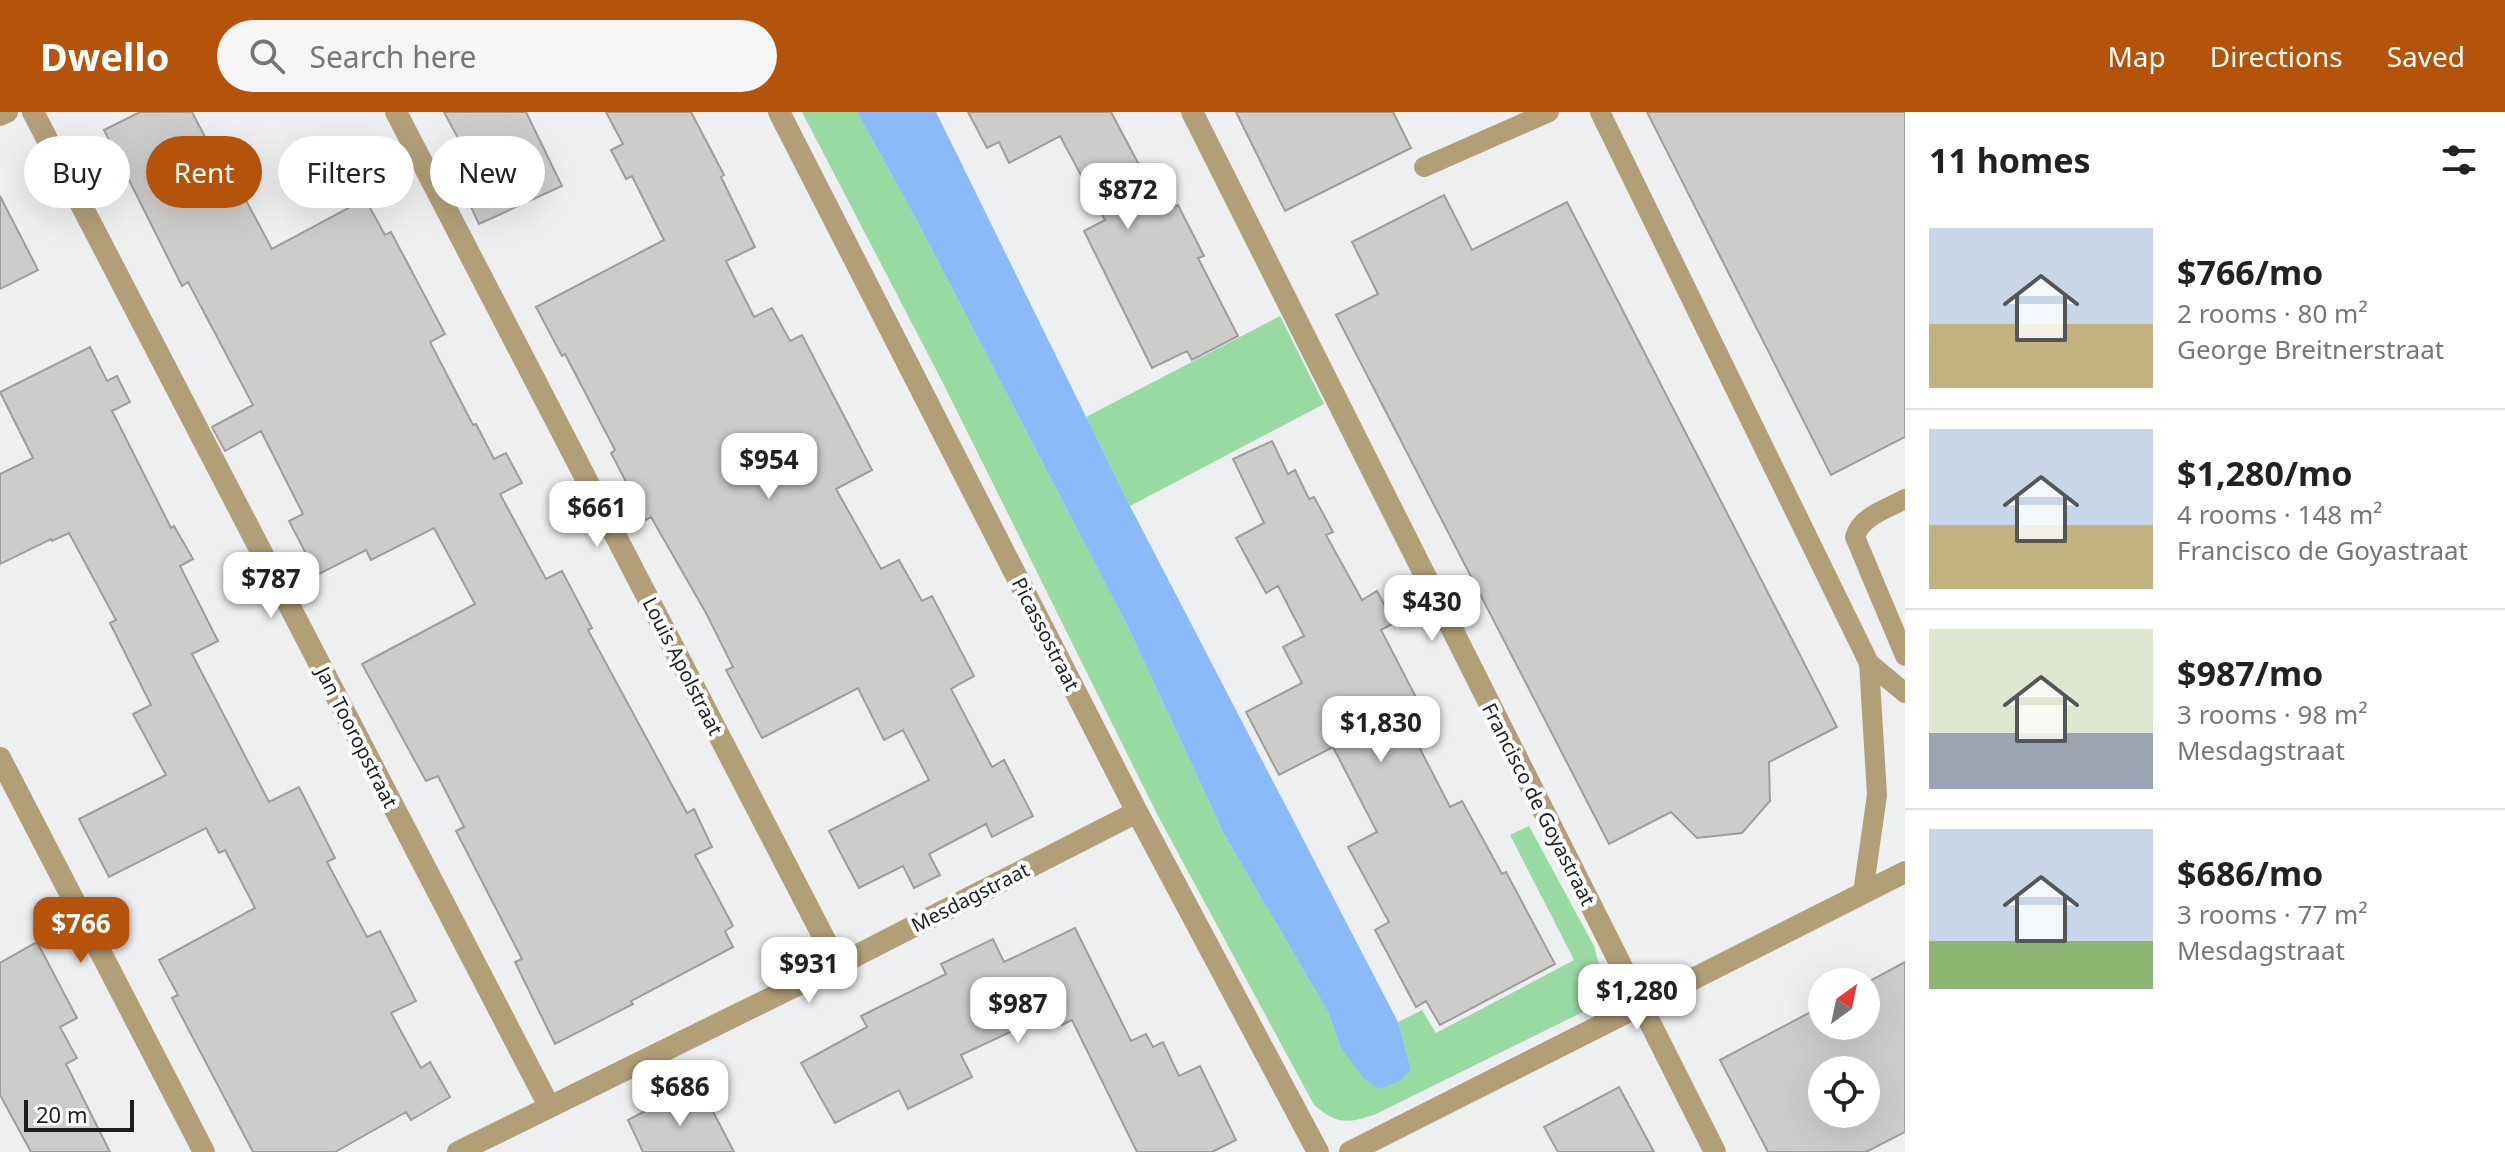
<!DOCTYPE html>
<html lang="en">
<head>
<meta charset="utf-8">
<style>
  :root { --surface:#fff; --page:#f6f6f6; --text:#222; --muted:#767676; --line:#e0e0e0; --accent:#b45309 }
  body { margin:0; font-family:"Noto Sans",sans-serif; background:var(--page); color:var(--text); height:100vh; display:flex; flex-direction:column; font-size:30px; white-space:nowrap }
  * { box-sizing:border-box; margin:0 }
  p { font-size:26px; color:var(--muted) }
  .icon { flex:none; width:44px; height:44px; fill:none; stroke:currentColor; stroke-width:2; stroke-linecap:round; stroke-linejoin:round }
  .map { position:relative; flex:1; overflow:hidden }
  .details { display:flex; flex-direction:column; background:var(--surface); width:600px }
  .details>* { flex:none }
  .top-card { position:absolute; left:24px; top:24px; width:760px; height:72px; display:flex; gap:16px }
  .needle { width:52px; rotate:33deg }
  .tools { position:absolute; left:1808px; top:856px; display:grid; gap:16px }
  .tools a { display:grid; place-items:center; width:72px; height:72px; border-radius:50%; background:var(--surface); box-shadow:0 8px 32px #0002; font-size:40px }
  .scale { position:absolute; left:24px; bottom:20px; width:110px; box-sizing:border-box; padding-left:8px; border:4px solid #1c1d1d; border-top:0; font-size:22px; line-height:28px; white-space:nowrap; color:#1c1d1d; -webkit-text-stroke:6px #fcfdfe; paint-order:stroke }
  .price { position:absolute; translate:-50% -68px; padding:0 18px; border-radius:16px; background:#fff; color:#222; font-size:26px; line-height:52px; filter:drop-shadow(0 2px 4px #0008) }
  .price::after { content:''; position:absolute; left:50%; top:48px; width:24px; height:18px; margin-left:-12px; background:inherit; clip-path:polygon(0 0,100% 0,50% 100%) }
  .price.current { background:var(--accent); color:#fff }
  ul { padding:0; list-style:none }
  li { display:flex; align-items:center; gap:24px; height:200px; padding:0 24px }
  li+li { border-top:2px solid var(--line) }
  li span { display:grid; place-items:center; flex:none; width:224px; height:160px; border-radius:0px; color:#555 }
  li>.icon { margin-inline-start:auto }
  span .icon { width:96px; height:96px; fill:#fffc; stroke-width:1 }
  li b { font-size:34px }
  h2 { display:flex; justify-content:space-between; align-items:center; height:96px; padding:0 24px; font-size:34px }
  .tag { padding:0 28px; border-radius:36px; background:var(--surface); box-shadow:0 8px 32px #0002; font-size:28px; line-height:72px }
  .tag.current { background:var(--accent); color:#fff }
  header { display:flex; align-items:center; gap:48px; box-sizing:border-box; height:112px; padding:0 40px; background:var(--accent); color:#fff }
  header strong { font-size:38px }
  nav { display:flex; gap:44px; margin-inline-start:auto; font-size:28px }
  .search { width:560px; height:72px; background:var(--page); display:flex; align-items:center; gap:20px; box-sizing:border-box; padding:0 28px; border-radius:44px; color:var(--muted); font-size:30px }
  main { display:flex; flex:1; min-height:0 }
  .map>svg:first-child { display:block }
  .green { fill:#99daa3 }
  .water { fill:#8cb9f9 }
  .building { fill:#cdccca; stroke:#9e9d9c; stroke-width:2; fill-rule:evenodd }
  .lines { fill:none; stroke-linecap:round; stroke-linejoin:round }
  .service { stroke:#b29f78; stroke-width:20 }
  .minor { stroke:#b29f78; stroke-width:22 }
  .tertiary { stroke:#b29f78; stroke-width:22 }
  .labels { text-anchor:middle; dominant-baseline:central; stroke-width:8; stroke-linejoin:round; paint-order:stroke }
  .street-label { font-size:20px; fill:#1c1d1d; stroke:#fcfdfe }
</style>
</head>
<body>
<header>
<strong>Dwello</strong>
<div class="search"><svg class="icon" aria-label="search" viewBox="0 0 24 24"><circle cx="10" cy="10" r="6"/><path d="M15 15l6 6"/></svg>Search here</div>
<nav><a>Map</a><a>Directions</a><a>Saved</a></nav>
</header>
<main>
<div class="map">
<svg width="1905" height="1040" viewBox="0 0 1905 1040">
  <rect width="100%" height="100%" fill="#eeeff0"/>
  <path class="green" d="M802,0H857L916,107L1128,515L1224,722L1328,900L1340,934L1411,957L1398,910L1422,898L1436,921L1574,848L1510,723L1529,714L1594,834L1606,878L1595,894L1374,1003C1345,1012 1337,1012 1314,993L1157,702L944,273Z
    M1280,204L1324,292L1130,394L1086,305Z"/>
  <path class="water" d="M857,0H936L1130,394L1398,910L1411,957L1401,968L1380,977L1364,967L1340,934L1328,900L1224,722L1128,515L916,107Z"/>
  <path class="building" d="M140,0H192L227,67L233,64L272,137L365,87L385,123L391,120L445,222L430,230L473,313L476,312L494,347L506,341L522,371L500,382L546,467L562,459L592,516L588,518L687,701L694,697L712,735L695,743L733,814L725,819L733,835L631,889L633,892L555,932L515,850L522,847L456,719L464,715L438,664L426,669L362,552L475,492L434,416L371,448L366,438L317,463L289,409L303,402L261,319L225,339L212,315L253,293L188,170L182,174L104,18Z
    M444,0H526L562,74L479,112L449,49L466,41Z
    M606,0H691L724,63L721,65L755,135L726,149L754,205L772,196L790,229L802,223L872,358L836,377L881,457L899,448L922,489L932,484L974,564L951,577L992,655L1004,648L1033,704L992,725L986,712L929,742L940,763L914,776L903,754L859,776L829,719L929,668L903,618L884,628L858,576L762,626L726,558L733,555L706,501L651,405L646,408L611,341L615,338L565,242L562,244L536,195L664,128L632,64L626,67L611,38L623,32Z
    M968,0H1111L1155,83L1163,79L1172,96L1178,93L1204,144L1198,146L1238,224L1192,248L1187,239L1152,256L1084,119L1105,108L1060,24L1009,51L999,30L987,36Z
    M1236,0H1393L1411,36L1285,99Z
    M1647,0H1905V325L1831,363Z
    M1444,83L1472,138L1567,90L1837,615L1769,650L1770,689L1742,721L1697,726L1671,700L1609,732L1336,203L1378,182L1352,130Z
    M0,84L38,158L0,177Z
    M90,235L107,269L117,264L130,290L112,299L171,416L174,414L193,447L180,454L218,529L192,542L269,690L299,675L335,746L327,750L367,825L380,819L416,889L391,901L421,956L430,950L450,985L411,1008L406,1000L335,1040H253L172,886L178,883L159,848L255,796L225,738L219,741L206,716L109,765L79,707L166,663L133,602L151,593L110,511L116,508L69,421L52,429L51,427L0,452V362L33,346L0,280Z
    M1272,329L1288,362L1295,358L1309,387L1314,385L1333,420L1326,423L1362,488L1377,479L1394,511L1381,518L1419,591L1401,600L1450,695L1462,689L1502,762L1506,760L1555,852L1440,913L1426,889L1416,895L1375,818L1389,810L1348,735L1377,720L1333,635L1279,663L1246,600L1302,571L1283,535L1304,524L1278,474L1266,481L1236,426L1264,411L1233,347Z
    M1075,816L1131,929L1146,922L1153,935L1163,930L1179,964L1200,954L1236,1028L1212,1040H1137L1072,908L1062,913L1055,899L961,943L972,965L908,997L899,978L835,1011L801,951L867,915L861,904L946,862L941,852L993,827L1004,850Z
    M37,830L77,906L60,915L77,946L66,952L110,1040H31L0,983V851Z
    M1905,850V1020L1866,1040H1768L1720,948L1822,894V914H1866V871ZM1822,958H1866V1002H1822Z
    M1619,975L1654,1040H1558L1544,1015Z
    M680,981L685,993L705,984L734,1040H643L628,1008Z"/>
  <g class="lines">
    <path class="service" d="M1600,0L1869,551L1877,683L1863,781
      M1424,55L1549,0
      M1905,387C1887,397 1861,404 1855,425L1905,544
      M1869,551L1905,581"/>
    <path class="minor" d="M33,0L549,994
      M396,0L838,853
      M779,0L1137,700L1318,1040
      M1192,0L1715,1040
      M0,3L7,0
      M0,646L204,1040
      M458,1040L838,853L1137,700"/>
    <path class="tertiary" d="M1350,1040L1905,760"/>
  </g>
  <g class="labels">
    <g class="street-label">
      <text transform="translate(1046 522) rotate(63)">Picassostraat</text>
      <text transform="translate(683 554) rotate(63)">Louis Apolstraat</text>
      <text transform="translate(357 625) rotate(63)">Jan Tooropstraat</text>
      <text transform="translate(1539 692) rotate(63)">Francisco de Goyastraat</text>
      <text transform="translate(970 785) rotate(-27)">Mesdagstraat</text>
    </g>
  </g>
</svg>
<div class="tools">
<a><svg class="needle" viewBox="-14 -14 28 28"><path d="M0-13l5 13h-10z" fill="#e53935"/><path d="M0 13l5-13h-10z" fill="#767676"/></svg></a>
<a><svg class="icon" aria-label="locate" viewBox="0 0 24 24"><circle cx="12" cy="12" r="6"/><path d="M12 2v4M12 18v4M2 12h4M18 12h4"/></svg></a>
</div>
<div class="scale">20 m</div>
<b class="price" style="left:1128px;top:119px">$872</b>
<b class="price" style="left:769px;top:389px">$954</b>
<b class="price" style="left:597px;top:437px">$661</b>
<b class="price" style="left:271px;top:508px">$787</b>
<b class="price" style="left:1432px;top:531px">$430</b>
<b class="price" style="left:1381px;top:652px">$1,830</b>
<b class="price current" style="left:81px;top:853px">$766</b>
<b class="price" style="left:809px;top:893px">$931</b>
<b class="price" style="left:1637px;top:920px">$1,280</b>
<b class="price" style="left:1018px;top:933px">$987</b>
<b class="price" style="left:680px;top:1016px">$686</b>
<div class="top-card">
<a class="tag">Buy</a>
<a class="tag current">Rent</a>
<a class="tag">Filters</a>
<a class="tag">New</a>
</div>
</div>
<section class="details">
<h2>11 homes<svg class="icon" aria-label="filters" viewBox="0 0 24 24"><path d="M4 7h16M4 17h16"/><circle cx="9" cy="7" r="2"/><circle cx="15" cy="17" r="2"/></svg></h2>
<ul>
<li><span style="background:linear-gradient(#c9d6e8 60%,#c2b280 0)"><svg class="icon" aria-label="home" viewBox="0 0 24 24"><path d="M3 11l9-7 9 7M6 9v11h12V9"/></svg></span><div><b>$766/mo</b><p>2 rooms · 80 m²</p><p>George Breitnerstraat</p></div></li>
<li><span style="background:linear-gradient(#c9d6e8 60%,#c2b280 0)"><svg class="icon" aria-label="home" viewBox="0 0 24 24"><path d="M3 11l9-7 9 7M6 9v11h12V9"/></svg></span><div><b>$1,280/mo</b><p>4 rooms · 148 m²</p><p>Francisco de Goyastraat</p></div></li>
<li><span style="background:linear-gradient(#dfe7d0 65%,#9aa5b1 0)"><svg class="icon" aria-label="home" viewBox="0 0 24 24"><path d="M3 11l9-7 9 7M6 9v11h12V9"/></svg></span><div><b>$987/mo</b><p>3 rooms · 98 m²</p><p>Mesdagstraat</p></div></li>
<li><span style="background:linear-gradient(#c9d6e8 70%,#8fb573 0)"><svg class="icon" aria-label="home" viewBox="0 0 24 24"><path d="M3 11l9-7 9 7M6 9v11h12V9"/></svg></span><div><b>$686/mo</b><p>3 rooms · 77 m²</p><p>Mesdagstraat</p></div></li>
</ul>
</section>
</main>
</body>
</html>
